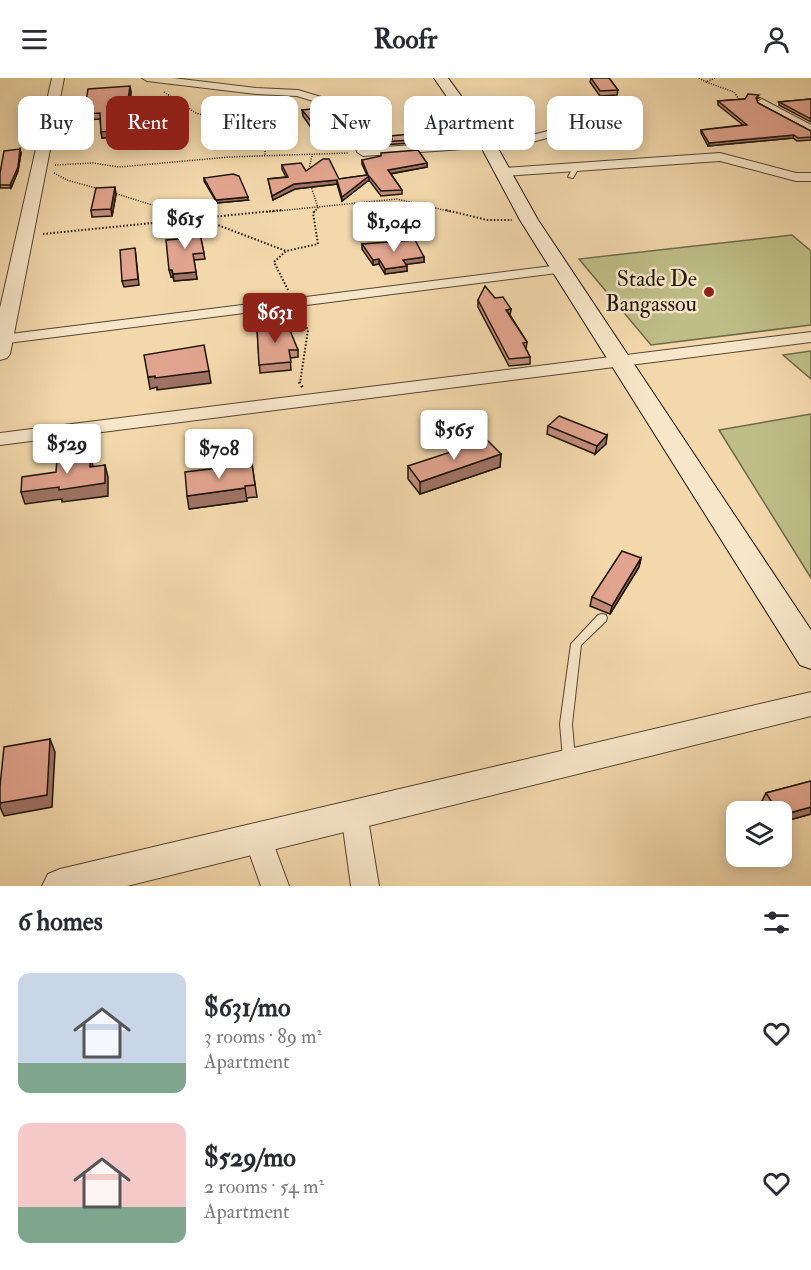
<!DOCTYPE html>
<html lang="en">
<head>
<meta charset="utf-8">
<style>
  :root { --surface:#fff; --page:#f7f7f7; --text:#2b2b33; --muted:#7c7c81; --accent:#8f2418 }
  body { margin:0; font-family:"IM FELL Double Pica",serif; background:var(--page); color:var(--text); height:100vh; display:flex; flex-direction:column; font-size:22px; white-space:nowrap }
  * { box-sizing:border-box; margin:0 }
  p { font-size:20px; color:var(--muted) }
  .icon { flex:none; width:33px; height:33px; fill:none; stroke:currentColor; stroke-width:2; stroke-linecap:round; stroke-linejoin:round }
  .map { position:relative; height:808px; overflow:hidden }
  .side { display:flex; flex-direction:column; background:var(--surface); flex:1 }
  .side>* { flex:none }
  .guide { position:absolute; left:18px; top:18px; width:776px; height:54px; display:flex; gap:12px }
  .fabs { position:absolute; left:726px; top:723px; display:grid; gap:12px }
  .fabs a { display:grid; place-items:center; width:66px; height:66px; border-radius:12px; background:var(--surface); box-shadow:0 3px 15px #0003; font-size:30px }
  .price { position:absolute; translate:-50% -51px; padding:0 14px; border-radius:6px; background:#fff; color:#222; font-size:20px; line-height:39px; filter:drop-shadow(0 2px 3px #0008) }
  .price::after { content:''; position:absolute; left:50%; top:36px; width:18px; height:14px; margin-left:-9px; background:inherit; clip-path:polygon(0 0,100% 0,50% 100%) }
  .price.active { background:var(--accent); color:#fff }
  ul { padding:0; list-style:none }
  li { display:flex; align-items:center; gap:18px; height:150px; padding:0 18px }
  li span { display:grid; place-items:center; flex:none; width:168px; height:120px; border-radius:12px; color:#555 }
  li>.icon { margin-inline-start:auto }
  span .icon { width:72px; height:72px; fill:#fffc; stroke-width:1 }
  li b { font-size:26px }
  h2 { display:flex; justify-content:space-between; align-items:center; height:72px; padding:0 18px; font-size:26px }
  .chip { padding:0 21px; border-radius:12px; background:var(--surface); box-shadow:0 3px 15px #0003; font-size:21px; line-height:54px }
  .chip.active { background:var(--accent); color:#fff }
  header { display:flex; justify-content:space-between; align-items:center; height:78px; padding:0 18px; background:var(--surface); font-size:27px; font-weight:700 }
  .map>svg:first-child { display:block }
  .green { fill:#bebe86; stroke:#6e6a49; stroke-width:1.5 }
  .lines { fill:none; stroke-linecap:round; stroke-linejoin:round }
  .service-casing { stroke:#524634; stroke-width:2 }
  .minor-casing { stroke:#524634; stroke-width:2 }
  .tertiary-casing { stroke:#524634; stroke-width:2 }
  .secondary-casing { stroke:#1d160c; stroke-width:2 }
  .path-far2 { stroke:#1d160c; stroke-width:1.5; stroke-dasharray:1 1.5; stroke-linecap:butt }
  .path-far1 { stroke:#1d160c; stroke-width:2; stroke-dasharray:1.5 2; stroke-linecap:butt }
  .path { stroke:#1d160c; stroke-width:3; stroke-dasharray:1.5 3; stroke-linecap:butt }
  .service { fill:#f7e6c8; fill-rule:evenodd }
  .minor { fill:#f7e6c8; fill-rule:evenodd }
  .tertiary { fill:#f7e6c8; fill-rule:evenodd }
  .secondary { fill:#f7e6c8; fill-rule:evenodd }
  .wall { fill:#c28d7a; stroke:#1d160c; stroke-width:1.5 }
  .shaded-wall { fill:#9e7363; stroke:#1d160c; stroke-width:1.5 }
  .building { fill:#e1a48e; stroke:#1d160c; stroke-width:1.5 }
  .poi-dot { fill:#8f2418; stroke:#f7e6c8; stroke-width:2 }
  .labels { text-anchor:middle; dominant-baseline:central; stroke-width:5; stroke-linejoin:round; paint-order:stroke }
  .far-poi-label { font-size:22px; fill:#1d160c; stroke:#f7e6c8; text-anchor:end }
</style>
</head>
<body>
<header><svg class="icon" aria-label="menu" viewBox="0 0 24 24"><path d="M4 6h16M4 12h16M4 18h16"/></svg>Roofr<svg class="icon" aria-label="person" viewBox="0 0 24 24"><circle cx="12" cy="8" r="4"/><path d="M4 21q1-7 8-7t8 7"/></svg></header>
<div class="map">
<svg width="811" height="808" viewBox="0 0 811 808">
  <rect width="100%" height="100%" fill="#f2d8ab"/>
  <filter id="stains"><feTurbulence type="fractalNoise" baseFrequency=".00333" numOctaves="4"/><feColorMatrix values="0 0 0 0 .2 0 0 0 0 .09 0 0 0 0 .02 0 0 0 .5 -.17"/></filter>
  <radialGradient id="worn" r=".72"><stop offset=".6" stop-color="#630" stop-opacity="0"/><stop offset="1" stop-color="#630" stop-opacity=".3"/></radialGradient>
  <path class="green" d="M792,157L811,173V247L651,267L579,181Z
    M811,273V301L783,277Z
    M811,336V500L719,352Z"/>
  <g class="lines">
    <g class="service-casing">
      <path id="service" d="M568,88H572L577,93L573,100L568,99L571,93L567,89Z
        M602,536L606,537L607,540L606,543L581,567L572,646L575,681L573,685L569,686L565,685L563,681L560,646L571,566L598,537Z"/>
    </g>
    <g class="minor-casing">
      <path id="minor" d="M142,0H173L256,10L298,12L351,28L368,70L521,60L578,45L584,48L582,50L522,67L363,78L357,74L342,32L297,18L256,16L147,3Z
        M762,21L811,47V55L758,26L757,24Z
        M720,75L796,95H811V103H796L720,83L503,98L497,94L503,90Z
        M560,187L567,191L565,194L0,266V258L2,257Z
        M811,254V264L0,367V355Z
        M354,723L364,727L367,735L379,808H351L341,735L344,727Z
        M258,748L268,751L289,808H261L244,760L248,751Z"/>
    </g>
    <g class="tertiary-casing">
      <path id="tertiary" d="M52,0H64L10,276L7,280L0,282V230Z
        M811,614V638L127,808H42L48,796L60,791Z"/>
    </g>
    <g class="secondary-casing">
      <path id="secondary" d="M434,0H448L495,65L538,142L811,552V591L800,587L520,142L479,65Z"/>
    </g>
    <path class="path-far2" d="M699,0L706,4
      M715,0L706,4L734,14L740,23
      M164,14L196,35L265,56V78
      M55,87L93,85L119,89L229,79L348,75
      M54,95L67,102L99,111
      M308,96L312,77
      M311,108L318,130L314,134
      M114,115L174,134
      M267,134L397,121L452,134"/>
    <path class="path-far1" d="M169,132L190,139
      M446,132L487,142H512
      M202,141L286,173
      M43,156L282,132
      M288,212L274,184L286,173L318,166L313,135L316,132
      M300,237L308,252L300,305"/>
    <path class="path" d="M299,304L303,310"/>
    <use href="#service" class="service"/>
    <use href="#minor" class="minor"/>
    <use href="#tertiary" class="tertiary"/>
    <use href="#secondary" class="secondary"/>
  </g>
  <path class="wall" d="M591,0H609L618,12L617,17L600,18L590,4Z
    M131,14L128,42L129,58L102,60L100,41L85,42L84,36Z
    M759,20L756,22L758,25L811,53V62L797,63L793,60L708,68L701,55V52L743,47L718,27V23Z
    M811,21V44L779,27V24Z
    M302,32L326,42V48L312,51L303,38Z
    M391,58L412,62V65L381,67V61H391Z
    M21,75L18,93L11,110H0V95Z
    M362,82L427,85V89L391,96L402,112V116L381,118L369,102L342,123L337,106L295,111L273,122L268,101L286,99L282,91V87L339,101L367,97L362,86Z
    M204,100L248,122L217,125L204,103Z
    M116,116L112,138L92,139L91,132Z
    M198,146L205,181L194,182L197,201L174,203L173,199H171L178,161L186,150Z
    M362,166L424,179V184L406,186L407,193L385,196L379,186L373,187L362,171Z
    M495,220L511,231L510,237L527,264L526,271L530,279V286L509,288L478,229V222Z
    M257,250L298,272V279L290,280L291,292L260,295Z
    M548,348L607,357L606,366L595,376L547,356Z
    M501,376L500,389L420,416L408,401V388Z
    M252,386L257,419L246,420L247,423L189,431Z
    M641,480L639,489L610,536L590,528L592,519Z
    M811,703V736L782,744V734H769L762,723L766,715Z"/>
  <path class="shaded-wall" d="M130,8L131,14L128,42L129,58L102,60L101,54L126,36Z
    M326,42V48L312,51V44Z
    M794,57L793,60L708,68L709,65Z
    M20,71L21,75L18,93L11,110L10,107Z
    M427,85V89L388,96V92Z
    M369,98V102L342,123V119Z
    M337,102V106L295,111L273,122L272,118L294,106Z
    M115,109L116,116L112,138L111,131Z
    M248,119V122L217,125L216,122Z
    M135,170L139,207L124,209L122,203Z
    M424,179V184L403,187V182Z
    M379,181V186L373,187V182Z
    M407,188V193L385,196V191Z
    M169,192H172L173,199H171Z
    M196,194L197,201L174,203L173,196Z
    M511,231L510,237L506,232Z
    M209,293L211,305L157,312V309L150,311L148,299Z
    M607,357L606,366L595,376L597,368Z
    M90,376L93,388V401L90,389Z
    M501,376L500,389L420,416V404Z
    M105,387L108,399V418L62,424V421L25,426L21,414Z
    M245,410L247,423L189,431L187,418Z
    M641,480L639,489L610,536L612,528Z
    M50,661L55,674L52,729L4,738L0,729V725Z
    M811,729V736L782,744V737Z"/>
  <path class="building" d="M591,0H609L618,12L600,13Z
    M130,8L126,36L127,52L101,54L100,35L84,36L88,11Z
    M748,16L759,17L756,20L758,25L811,53V59L798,60L794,57L709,65L701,52L747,47L718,23L745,21Z
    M811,21V41L779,24Z
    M319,30L326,42L312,44L302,32Z
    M409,56L412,62L381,64V61H392L391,58Z
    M20,71L18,89L10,107H0V95L4,73Z
    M418,72L427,85L388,92L402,112L381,113L369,98L342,119L337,102L294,106L272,118L268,101L288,99L282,87L301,85L306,93L323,81H329L339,101L368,97L362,82L381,78V75Z
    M233,96L239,98L248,119L216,122L204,100Z
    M115,109L111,131L91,132L96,110Z
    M198,146L204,175L193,176L196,194L173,196L172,192H169L166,162L178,161L177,151L186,150V147Z
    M415,162L424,179L403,182L407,188L385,191L379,181L373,182L362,166Z
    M135,170L138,201L122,203L120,172Z
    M485,208L495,220L503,219L511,231L506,232L527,264L523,265L530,279L509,281L478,222Z
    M287,245L298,272H289L291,284L259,287L257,250Z
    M204,267L209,293L155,300V298L148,299L144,277Z
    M559,338L607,357L597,368L548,348Z
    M487,362L501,376L420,404L408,388Z
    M90,376V389L105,387V405L59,412V409L21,414L22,399L56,394L57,380Z
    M252,386L255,407L245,408V410L187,418L185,394Z
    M622,473L641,480L612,528L592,519Z
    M50,661L47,717L0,725V708L4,669Z
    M811,703V729L782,737V734H778L766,715Z"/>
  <circle class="poi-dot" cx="709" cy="214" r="6"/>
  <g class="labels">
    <g class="far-poi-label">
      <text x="697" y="201">Stade De<tspan x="697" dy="25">Bangassou</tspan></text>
    </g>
  </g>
  <rect width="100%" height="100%" filter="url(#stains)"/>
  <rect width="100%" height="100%" fill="url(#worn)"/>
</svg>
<div class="fabs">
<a><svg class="icon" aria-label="layers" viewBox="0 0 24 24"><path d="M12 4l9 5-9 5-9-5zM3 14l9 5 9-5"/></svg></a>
</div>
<b class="price" style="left:185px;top:172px">$615</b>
<b class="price" style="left:394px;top:175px">$1,040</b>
<b class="price active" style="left:275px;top:266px">$631</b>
<b class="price" style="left:454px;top:383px">$565</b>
<b class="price" style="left:67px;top:397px">$529</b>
<b class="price" style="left:219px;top:402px">$708</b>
<div class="guide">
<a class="chip">Buy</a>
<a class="chip active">Rent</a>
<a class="chip">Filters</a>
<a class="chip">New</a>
<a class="chip">Apartment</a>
<a class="chip">House</a>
</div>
</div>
<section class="side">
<h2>6 homes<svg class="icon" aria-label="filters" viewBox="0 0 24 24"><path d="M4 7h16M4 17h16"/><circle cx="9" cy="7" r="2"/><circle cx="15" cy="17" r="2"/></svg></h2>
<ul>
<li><span style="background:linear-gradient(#c9d6e8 75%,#7fa58c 0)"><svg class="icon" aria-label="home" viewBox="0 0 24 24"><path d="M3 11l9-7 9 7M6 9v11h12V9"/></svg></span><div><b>$631/mo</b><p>3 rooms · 89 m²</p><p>Apartment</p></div><svg class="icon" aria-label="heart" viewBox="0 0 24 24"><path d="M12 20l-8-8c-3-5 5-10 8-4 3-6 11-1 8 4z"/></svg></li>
<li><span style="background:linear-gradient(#f6c9c9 70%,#7fa58c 0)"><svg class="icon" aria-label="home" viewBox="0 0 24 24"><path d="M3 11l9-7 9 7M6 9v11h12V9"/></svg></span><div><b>$529/mo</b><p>2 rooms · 54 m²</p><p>Apartment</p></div><svg class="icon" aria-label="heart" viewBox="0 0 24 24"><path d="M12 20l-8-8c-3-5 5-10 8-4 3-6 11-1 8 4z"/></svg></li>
</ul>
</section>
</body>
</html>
